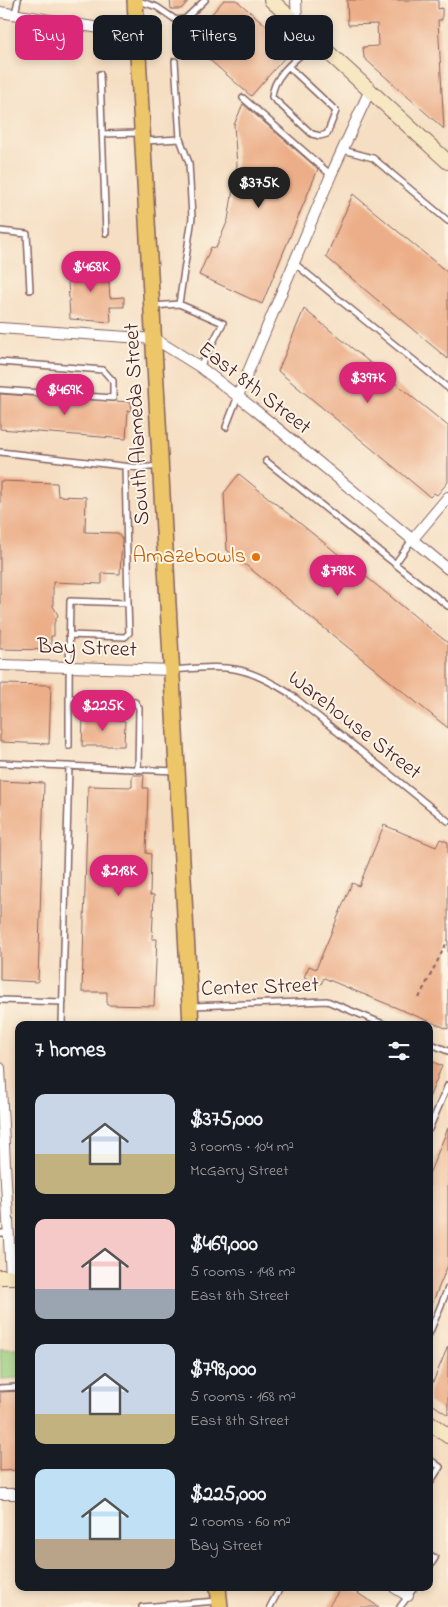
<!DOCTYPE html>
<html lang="en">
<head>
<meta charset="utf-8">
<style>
  :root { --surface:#171b24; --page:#242831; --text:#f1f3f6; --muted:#9ea1a6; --accent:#db2777 }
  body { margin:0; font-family:"Indie Flower",sans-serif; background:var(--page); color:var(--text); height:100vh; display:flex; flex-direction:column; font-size:19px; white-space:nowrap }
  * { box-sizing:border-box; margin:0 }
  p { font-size:16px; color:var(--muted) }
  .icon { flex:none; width:28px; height:28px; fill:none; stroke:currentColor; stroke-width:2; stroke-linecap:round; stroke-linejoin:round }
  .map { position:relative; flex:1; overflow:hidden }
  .panel { position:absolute; left:15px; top:1021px; width:418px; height:570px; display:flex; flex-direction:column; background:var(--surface); border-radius:10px; box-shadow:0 2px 8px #0003 }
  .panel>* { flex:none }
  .top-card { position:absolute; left:15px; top:15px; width:419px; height:45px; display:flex; gap:10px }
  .price { position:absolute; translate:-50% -42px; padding:0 11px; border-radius:18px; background:var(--accent); color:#fff; font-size:16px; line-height:32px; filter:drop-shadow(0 1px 2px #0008) }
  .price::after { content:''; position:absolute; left:50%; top:30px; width:15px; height:11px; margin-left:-8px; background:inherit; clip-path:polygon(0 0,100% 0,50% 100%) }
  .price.current { background:#222; color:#fff }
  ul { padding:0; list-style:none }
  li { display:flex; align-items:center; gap:15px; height:125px; padding:0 20px }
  li span { display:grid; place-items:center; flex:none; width:140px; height:100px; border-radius:10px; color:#555 }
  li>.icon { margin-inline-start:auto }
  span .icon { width:60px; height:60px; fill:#fffc; stroke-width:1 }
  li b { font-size:21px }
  h2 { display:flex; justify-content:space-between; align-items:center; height:60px; padding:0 20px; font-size:21px }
  .chip { padding:0 18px; border-radius:10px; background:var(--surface); box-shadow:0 2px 8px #0003; font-size:18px; line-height:45px }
  .chip.current { background:var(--accent); color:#fff }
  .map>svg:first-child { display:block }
  .green { fill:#9acc7c; stroke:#727654 }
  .building { fill:#ecae88 }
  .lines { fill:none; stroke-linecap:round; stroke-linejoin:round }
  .lane-casing { stroke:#866260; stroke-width:8 }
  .street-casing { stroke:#866260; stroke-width:12 }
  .secondary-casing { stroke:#866260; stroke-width:16 }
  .primary-casing { stroke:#866260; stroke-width:18 }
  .path { stroke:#866260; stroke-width:2; stroke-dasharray:4 4; stroke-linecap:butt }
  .lane { stroke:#fff; stroke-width:5 }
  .street { stroke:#fff; stroke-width:10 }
  .secondary { stroke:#f7e8c3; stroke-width:14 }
  .primary { stroke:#ecc669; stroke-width:15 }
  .food-dot { fill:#e8710a; stroke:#fcf5e5; stroke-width:2 }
  .labels { text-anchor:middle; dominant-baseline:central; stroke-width:4; stroke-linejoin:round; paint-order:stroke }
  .street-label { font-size:22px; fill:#4a1f2b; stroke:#fcf5e5 }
  .food-label { font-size:22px; fill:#c56008; stroke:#fcf5e5; text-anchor:end }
</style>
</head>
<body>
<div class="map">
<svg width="448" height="1607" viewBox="0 0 448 1607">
  <rect width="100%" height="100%" fill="#fcf5e5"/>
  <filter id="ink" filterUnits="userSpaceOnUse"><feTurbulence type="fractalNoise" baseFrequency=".02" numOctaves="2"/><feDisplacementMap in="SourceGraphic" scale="10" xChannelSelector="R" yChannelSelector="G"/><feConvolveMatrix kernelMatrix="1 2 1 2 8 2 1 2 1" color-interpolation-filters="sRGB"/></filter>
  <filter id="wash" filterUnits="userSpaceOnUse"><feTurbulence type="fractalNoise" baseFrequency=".0096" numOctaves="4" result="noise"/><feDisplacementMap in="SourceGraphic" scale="20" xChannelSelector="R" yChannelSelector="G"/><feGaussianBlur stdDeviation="1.12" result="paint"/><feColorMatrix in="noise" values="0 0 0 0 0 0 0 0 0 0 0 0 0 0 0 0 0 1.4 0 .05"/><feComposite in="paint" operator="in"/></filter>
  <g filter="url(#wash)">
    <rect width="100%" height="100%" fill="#f5dec2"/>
    <path class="green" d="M0,1349H19V1378L1,1379Z"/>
    <g id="blocks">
      <path class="building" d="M170,0H189L181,9H171Z
        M224,0H236L293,48L251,96L188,41Z
        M347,0H438V9L442,8V20H438L444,129L364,58L363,47L378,46L377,24L348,25Z
        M243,104L318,169L262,304L199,275L211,247L216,248L228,220L237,165L234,125Z
        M353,194L448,273V359L326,257Z
        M67,263L108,267L110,298L124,297V307H110L111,322L70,319Z
        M304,309L448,426V482L437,495L434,493L430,497L278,371Z
        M0,394L131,402L132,411L128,410L126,439L0,429Z
        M239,474L448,643V728L227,550L224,493Z
        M0,481L57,483L58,496L86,497L85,532L118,533L122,539L120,574L102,573V584L53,582V606L58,615L54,623V636H51V650L0,649Z
        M0,684L51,685L49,744L0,742Z
        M83,717L125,721L124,746H82Z
        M132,775H144L143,788H148L146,853L151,854L150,895H154L152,939H157L154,1006L107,1005V992H82L88,786L132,787Z
        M0,781L44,783L38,982L0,980Z
        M384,825L436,847L440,839L448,842V1029L324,978L321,984L304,977L309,966L316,969L352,883L359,886Z
        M429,1060L442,1066L429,1098Z
        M448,1128V1265L429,1311V1174Z
        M448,1346V1415L429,1402V1392Z
        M19,1391V1470L0,1471V1392Z
        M341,1588H350L379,1607H328Z"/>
    </g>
  </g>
  <g filter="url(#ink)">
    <use href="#blocks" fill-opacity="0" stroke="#866260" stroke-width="1"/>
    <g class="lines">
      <g class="lane-casing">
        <path id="lane" d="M136,0L157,7L176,20L185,19L205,0
          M15,14L18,0
          M175,61L180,139L189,163L192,218L179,304L223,323L200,367
          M289,67L336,111L327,134L320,136L312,134L272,97C273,74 299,57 315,43
          M100,74L106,233
          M243,98L331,175
          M102,134L140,133
          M145,141L180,139
          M343,150L373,158L448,221
          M0,231L27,234L30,290
          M294,263L448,388
          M153,306L179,304
          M0,362L103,370L113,381V398L0,390
          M226,427L238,396
          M0,452L140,468L159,466
          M266,461L448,606
          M125,466L128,603
          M395,564L412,540
          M173,670C227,666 241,663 289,693L448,821
          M69,698L135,702L139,708L138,770
          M69,746C69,697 69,650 70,601L128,603L129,633L125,637L69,635
          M0,763L175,771
          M0,1000L63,1002
          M191,1006L327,1001L386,1025
          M62,1025L69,766
          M429,1043L448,1051
          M429,1129L448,1085
          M0,1233H9
          M429,1334L448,1288
          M0,1388L19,1387
          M429,1459L440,1467L429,1484
          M429,1554L435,1558L429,1567
          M142,1607L217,1601
          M270,1607L280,1588
          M400,1607L414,1588"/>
      </g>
      <g class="street-casing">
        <path id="street" d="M296,0L297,23
          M0,12L137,34
          M0,328L155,339L200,367L254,409L448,569
          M238,396L331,175L370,90
          M412,540L448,497
          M0,665L173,670
          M0,1068L11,1277
          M0,1494H19
          M395,1588L408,1596"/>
      </g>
      <g class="secondary-casing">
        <path id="secondary" d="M271,0L448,162
          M0,1277H19
          M429,1422L448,1436"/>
      </g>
      <g class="primary-casing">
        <path id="primary" d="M135,0L191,1025
          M218,1588L220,1607"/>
      </g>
      <path class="path" d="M419,998L448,940"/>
      <use href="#lane" class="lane"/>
      <use href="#street" class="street"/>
      <use href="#secondary" class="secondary"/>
      <use href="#primary" class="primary"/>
    </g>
  </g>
  <circle class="food-dot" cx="256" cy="557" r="5"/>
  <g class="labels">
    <g class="street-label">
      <text transform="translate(254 389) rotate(38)">East 8th Street</text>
      <text transform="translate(138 424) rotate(-93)">South Alameda Street</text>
      <text transform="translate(87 649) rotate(2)">Bay Street</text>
      <text transform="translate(354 726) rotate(38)">Warehouse Street</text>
      <text transform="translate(260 988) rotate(-2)">Center Street</text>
    </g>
    <g class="food-label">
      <text x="246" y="557">Amazebowls</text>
    </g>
  </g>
</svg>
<b class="price current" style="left:259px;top:209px">$375K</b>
<b class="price" style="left:91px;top:293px">$468K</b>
<b class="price" style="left:368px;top:404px">$397K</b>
<b class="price" style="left:65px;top:416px">$469K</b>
<b class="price" style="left:338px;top:597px">$798K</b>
<b class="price" style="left:103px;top:732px">$225K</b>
<b class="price" style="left:119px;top:897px">$218K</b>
<div class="top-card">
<a class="chip current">Buy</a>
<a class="chip">Rent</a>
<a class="chip">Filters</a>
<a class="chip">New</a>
</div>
<section class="panel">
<h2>7 homes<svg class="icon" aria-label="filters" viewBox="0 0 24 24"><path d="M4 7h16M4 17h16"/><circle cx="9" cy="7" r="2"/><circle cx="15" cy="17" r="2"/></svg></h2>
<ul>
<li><span style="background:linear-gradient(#c9d6e8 60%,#c2b280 0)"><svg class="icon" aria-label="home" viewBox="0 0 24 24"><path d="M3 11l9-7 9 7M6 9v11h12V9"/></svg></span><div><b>$375,000</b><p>3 rooms · 104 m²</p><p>McGarry Street</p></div></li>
<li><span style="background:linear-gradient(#f6c9c9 70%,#9aa5b1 0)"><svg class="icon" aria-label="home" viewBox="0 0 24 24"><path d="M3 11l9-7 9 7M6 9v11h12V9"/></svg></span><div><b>$469,000</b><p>5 rooms · 148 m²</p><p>East 8th Street</p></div></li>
<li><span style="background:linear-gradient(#c9d6e8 70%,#c2b280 0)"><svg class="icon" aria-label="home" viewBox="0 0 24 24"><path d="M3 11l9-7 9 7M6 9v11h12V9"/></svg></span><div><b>$798,000</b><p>5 rooms · 168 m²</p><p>East 8th Street</p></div></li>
<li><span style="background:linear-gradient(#bfe0f5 70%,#b9a48a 0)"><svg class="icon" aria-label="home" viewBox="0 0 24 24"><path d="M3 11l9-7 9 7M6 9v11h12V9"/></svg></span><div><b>$225,000</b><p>2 rooms · 60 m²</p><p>Bay Street</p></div></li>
</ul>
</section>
</div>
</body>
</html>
